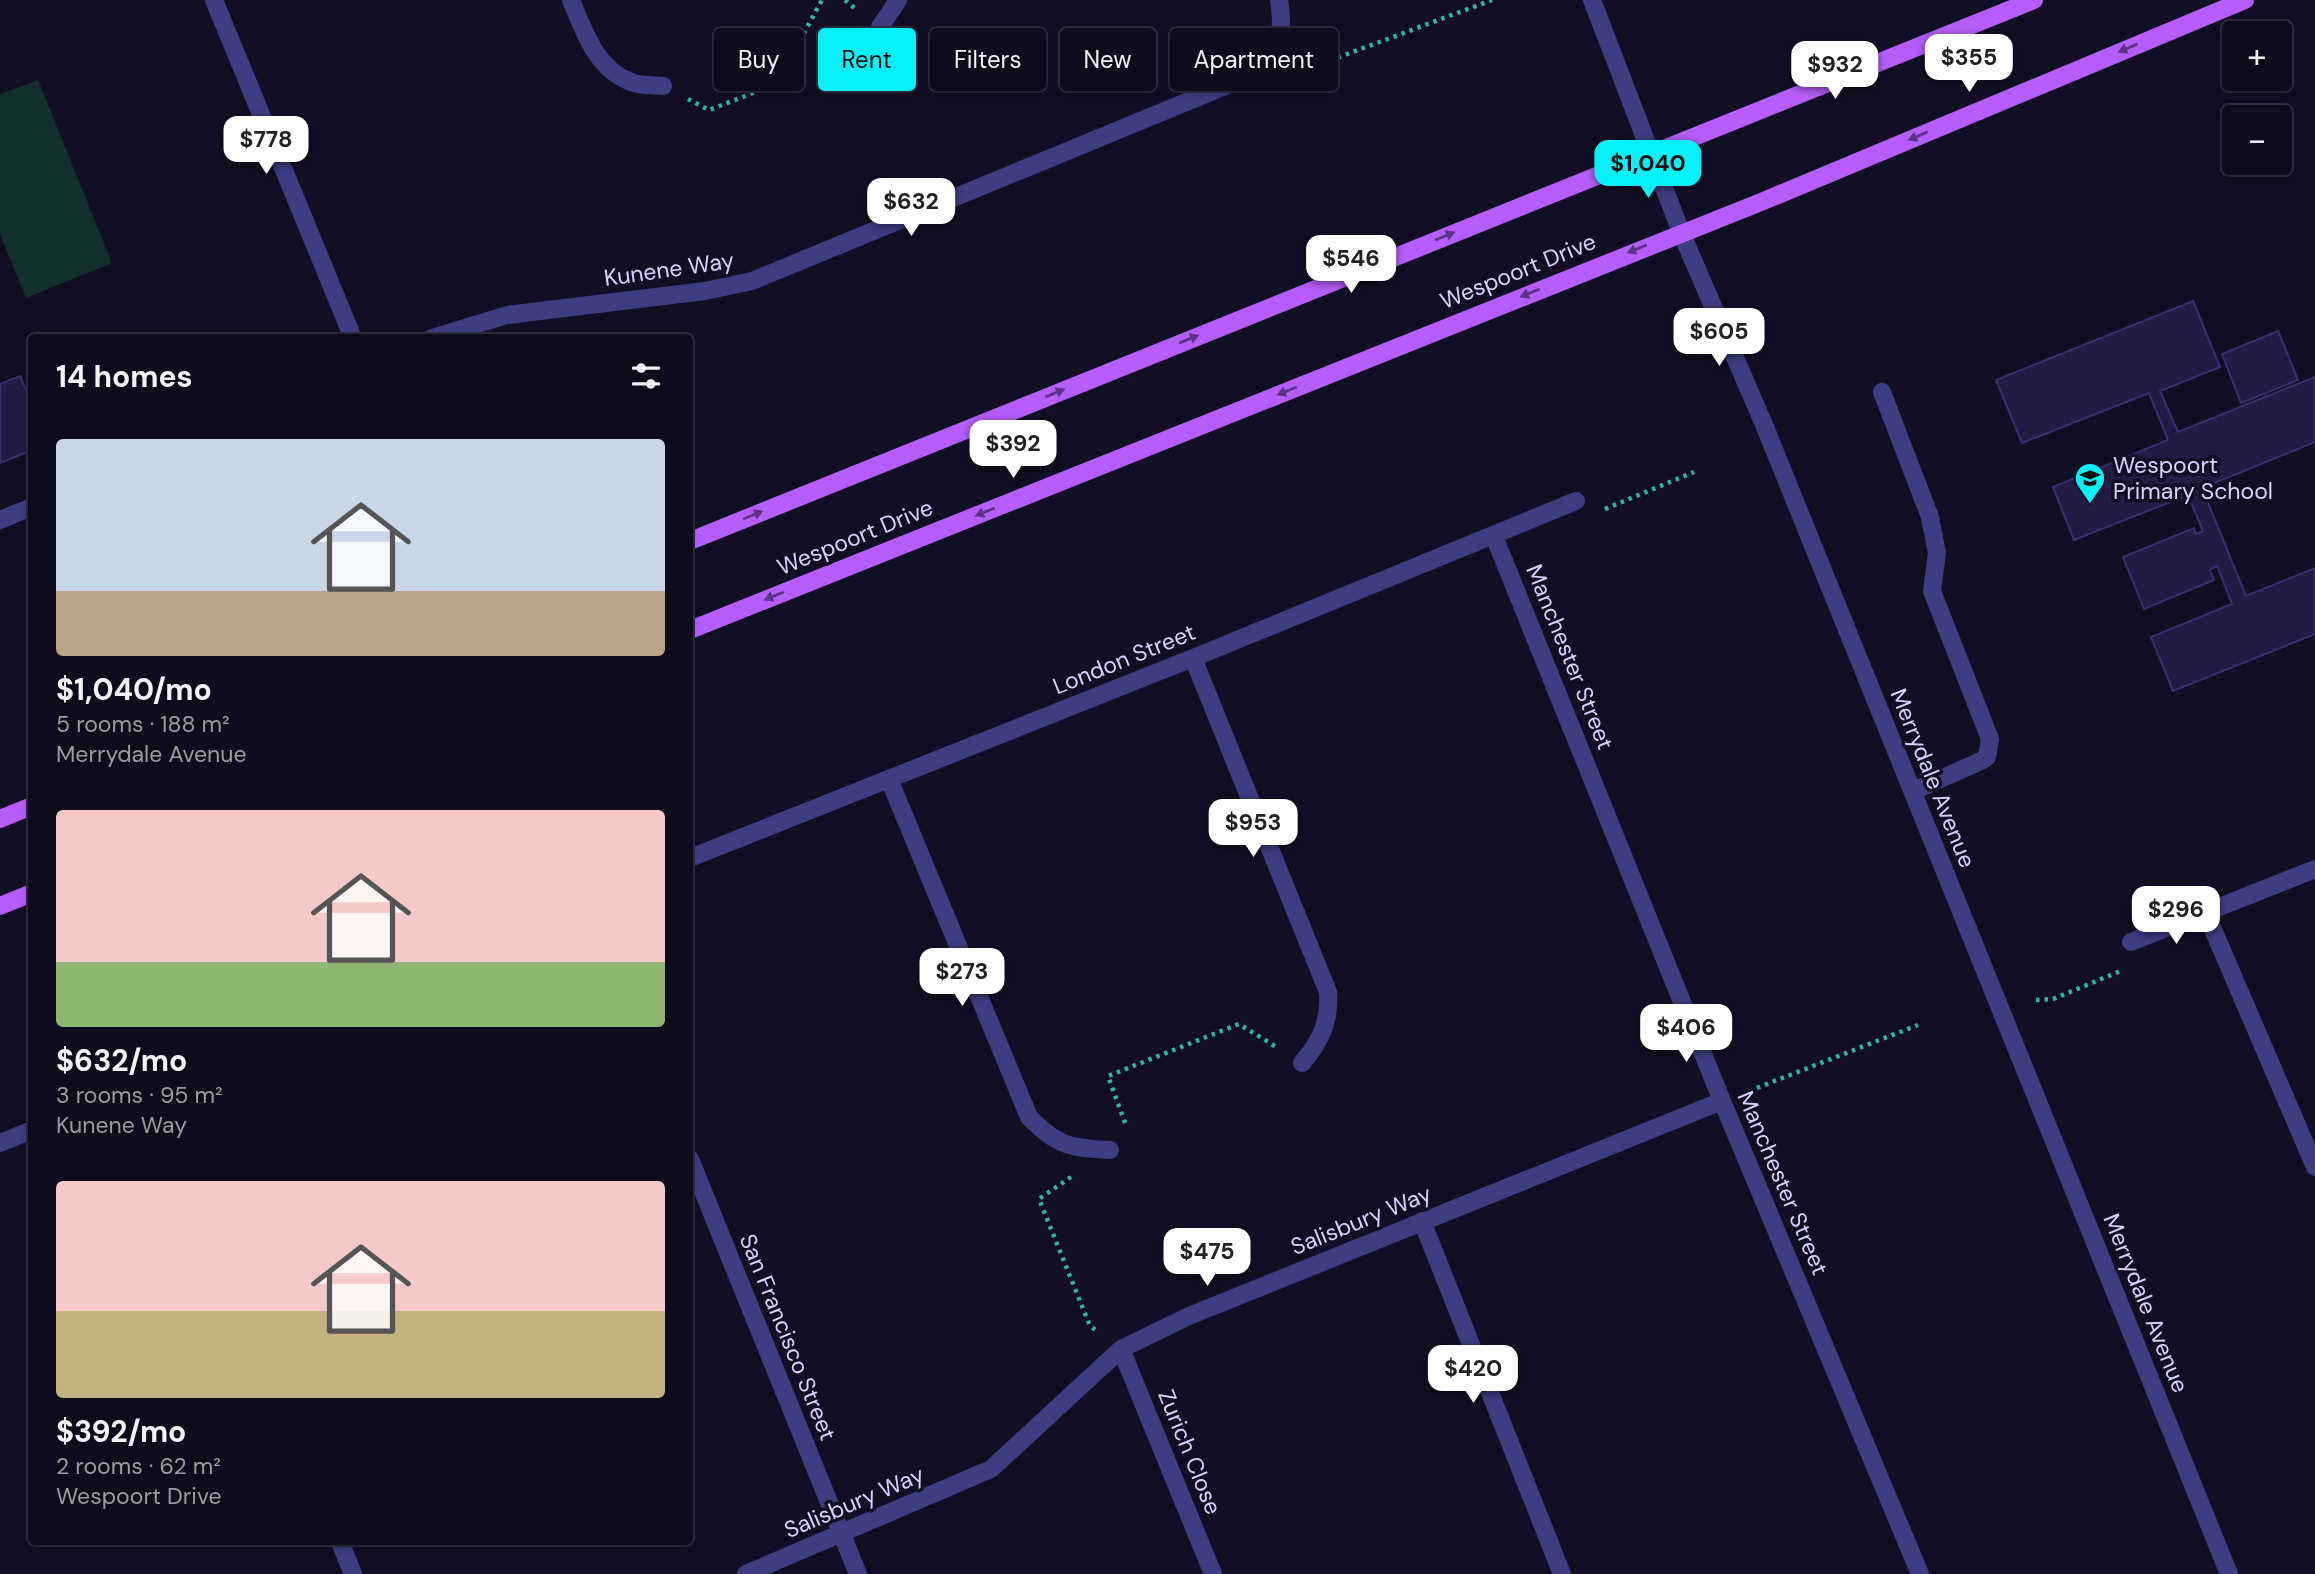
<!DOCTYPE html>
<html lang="en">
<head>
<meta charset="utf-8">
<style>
  :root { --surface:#0e0b1c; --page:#171425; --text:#f1f3f6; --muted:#9b9ba3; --line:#2e2b3b; --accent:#07eff7 }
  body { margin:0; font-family:"DM Sans",sans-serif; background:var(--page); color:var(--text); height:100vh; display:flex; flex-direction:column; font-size:26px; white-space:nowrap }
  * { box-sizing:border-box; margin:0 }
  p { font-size:23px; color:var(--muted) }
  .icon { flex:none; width:38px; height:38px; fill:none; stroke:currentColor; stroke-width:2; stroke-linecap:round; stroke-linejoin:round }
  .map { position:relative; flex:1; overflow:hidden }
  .drawer { position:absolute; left:28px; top:334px; width:665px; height:1211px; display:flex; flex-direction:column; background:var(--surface); border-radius:7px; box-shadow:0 4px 10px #0003,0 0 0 2px var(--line) }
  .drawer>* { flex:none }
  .hud { position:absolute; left:714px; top:28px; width:665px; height:63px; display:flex; gap:14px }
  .tools { position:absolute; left:2222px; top:21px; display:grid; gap:14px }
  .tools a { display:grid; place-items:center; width:70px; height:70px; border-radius:7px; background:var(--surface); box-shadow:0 4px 10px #0003,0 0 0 2px var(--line); font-size:35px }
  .price { position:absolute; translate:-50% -60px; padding:0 16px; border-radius:14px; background:#fff; color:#222; font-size:23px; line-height:46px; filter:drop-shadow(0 2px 4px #0008) }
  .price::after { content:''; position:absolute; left:50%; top:42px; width:21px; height:16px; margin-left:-10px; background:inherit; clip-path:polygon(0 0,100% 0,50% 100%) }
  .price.selected { background:var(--accent); color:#111 }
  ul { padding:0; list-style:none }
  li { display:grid; align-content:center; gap:14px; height:371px; padding:0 28px }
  li span { display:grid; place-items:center; height:217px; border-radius:7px; color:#555 }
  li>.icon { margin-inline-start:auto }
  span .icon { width:126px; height:126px; fill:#fffc; stroke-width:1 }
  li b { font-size:30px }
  h2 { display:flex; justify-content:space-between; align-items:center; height:84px; padding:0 28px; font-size:30px }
  .tag { padding:0 24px; border-radius:7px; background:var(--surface); box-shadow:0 4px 10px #0003,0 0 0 2px var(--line); font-size:24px; line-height:63px }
  .tag.selected { background:var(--accent); color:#111 }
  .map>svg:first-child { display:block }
  .green { fill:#132f2c }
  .building { fill:#221c45; stroke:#372f70; stroke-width:2 }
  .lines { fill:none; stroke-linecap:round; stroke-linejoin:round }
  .path { stroke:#32b4a4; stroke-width:4.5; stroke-dasharray:3.5 5; stroke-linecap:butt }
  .minor { stroke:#3c3e82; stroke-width:18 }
  .major { stroke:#b65efb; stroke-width:18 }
  .oneway { fill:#5c3385 }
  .labels { text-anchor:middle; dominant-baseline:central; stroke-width:7; stroke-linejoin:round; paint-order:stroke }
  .street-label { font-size:23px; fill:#d6d4fe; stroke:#120f25 }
  .poi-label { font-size:23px; fill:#d6d4fe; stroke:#120f25; text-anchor:start }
</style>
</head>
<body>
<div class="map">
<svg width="2315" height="1574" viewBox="0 0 2315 1574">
  <rect width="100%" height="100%" fill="#120f25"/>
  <path class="green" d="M38,80L112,263L26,298L0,234V94Z"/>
  <path class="building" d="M2193,301L2220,367L2160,391L2178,432L2315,377V442L2202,488L2246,596L2315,568V634L2173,691L2151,637L2232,604L2217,566L2210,570L2214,580L2144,609L2123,557L2194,528L2196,534L2203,531L2188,495L2074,540L2053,487L2168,440L2149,393L2022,443L1996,380Z
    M2278,331L2298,380L2241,403L2222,354Z
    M20,376L32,404V450L0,463V384Z"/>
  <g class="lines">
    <path class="path" d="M845,0L857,10
      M1304,58L1334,59L1492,0
      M688,99L709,110L776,84L822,0
      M1605,509L1694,472
      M2036,1000L2053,999L2123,970
      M1749,1091L1918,1025
      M1125,1123L1108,1076L1239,1024L1278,1048
      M1071,1177L1039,1199L1090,1326L1097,1331"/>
    <path class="minor" d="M214,0L353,338
      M571,0C584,31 596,69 631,82C640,86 653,85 663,86
      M1592,0L1681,232L1765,427L2229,1574
      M880,27L898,0
      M432,338L507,315L705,291L752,281L1247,77C1276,53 1286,39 1279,0
      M1882,392L1930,517L1937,553L1932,591L1990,739L1987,757L1981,761L1913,791
      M0,520L32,507
      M1494,536L1722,1101L1920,1574
      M1193,658L1328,992C1330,1021 1321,1041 1302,1063
      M889,779L1029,1117C1057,1146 1070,1148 1110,1150
      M690,858L1193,658L1576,501
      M2206,913L2315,1167
      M2131,942L2315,869
      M0,1143L32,1130
      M690,1159L858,1574
      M1422,1221L1562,1574
      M1121,1349L1213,1574
      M340,1542L353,1574
      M746,1574L991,1469L1121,1349L1189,1316L1722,1101"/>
    <path class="major" d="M690,541L2034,0
      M690,630L1761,202L2245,0
      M0,819L32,806
      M0,906L32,893"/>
  </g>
  <defs><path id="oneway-solid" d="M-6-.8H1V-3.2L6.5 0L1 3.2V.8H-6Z" transform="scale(1.75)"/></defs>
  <g class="oneway">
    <use href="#oneway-solid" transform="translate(2128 48) rotate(157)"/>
    <use href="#oneway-solid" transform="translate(1918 136) rotate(157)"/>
    <use href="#oneway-solid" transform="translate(1445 236) rotate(-22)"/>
    <use href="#oneway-solid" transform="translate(1637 249) rotate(158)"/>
    <use href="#oneway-solid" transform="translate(1530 293) rotate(158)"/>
    <use href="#oneway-solid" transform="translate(1189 339) rotate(-22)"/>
    <use href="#oneway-solid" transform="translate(1287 391) rotate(158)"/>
    <use href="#oneway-solid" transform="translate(1055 393) rotate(-22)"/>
    <use href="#oneway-solid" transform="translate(985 512) rotate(158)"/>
    <use href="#oneway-solid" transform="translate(753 515) rotate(-22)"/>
    <use href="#oneway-solid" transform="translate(774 596) rotate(158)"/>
  </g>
  <defs>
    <g id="school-pin" transform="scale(1.575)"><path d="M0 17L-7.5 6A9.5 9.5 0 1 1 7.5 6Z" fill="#07eff7" stroke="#120f25"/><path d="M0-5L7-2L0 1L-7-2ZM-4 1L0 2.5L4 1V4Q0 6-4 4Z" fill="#111"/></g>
  </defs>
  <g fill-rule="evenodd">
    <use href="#school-pin" x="2090" y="478"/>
  </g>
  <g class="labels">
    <g class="street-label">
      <text transform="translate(669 269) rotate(-8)">Kunene Way</text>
      <text transform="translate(1518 271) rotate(-22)">Wespoort Drive</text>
      <text transform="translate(855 537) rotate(-22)">Wespoort Drive</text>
      <text transform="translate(1570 657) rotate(68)">Manchester Street</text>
      <text transform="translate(1124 659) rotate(-22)">London Street</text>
      <text transform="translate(1933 778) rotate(68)">Merrydale Avenue</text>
      <text transform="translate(1783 1183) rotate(67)">Manchester Street</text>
      <text transform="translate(1361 1220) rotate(-22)">Salisbury Way</text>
      <text transform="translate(2146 1303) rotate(68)">Merrydale Avenue</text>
      <text transform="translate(788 1337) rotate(68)">San Francisco Street</text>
      <text transform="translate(1190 1452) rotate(68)">Zurich Close</text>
      <text transform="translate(854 1502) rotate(-23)">Salisbury Way</text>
    </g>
    <g class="poi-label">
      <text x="2113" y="465">Wespoort<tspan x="2113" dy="26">Primary School</tspan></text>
    </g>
  </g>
</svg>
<div class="tools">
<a>+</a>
<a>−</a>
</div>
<b class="price" style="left:1969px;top:94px">$355</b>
<b class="price" style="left:1835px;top:101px">$932</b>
<b class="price" style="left:266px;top:176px">$778</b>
<b class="price selected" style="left:1648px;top:200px">$1,040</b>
<b class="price" style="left:911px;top:238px">$632</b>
<b class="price" style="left:1351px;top:295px">$546</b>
<b class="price" style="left:1719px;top:368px">$605</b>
<b class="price" style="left:1013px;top:480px">$392</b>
<b class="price" style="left:1253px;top:859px">$953</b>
<b class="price" style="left:2176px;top:946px">$296</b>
<b class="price" style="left:962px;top:1008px">$273</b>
<b class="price" style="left:1686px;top:1064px">$406</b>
<b class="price" style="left:1207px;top:1288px">$475</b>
<b class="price" style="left:1473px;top:1405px">$420</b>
<div class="hud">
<a class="tag">Buy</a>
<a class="tag selected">Rent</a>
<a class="tag">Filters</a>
<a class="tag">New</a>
<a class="tag">Apartment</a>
</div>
<section class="drawer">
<h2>14 homes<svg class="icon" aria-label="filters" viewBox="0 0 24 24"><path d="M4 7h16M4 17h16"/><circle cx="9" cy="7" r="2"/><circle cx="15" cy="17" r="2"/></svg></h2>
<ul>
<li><span style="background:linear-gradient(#c9d6e8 70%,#b9a48a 0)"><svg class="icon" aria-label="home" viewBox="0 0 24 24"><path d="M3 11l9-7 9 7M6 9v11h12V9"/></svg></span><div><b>$1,040/mo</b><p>5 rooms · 188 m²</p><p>Merrydale Avenue</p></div></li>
<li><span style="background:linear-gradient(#f6c9c9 70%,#8fb573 0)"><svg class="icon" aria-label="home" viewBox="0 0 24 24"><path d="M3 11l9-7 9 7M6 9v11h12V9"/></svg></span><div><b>$632/mo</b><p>3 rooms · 95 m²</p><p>Kunene Way</p></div></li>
<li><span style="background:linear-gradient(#f6c9c9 60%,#c2b280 0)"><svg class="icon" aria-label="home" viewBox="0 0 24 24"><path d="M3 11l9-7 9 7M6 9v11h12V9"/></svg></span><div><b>$392/mo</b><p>2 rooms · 62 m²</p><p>Wespoort Drive</p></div></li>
</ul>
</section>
</div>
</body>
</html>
